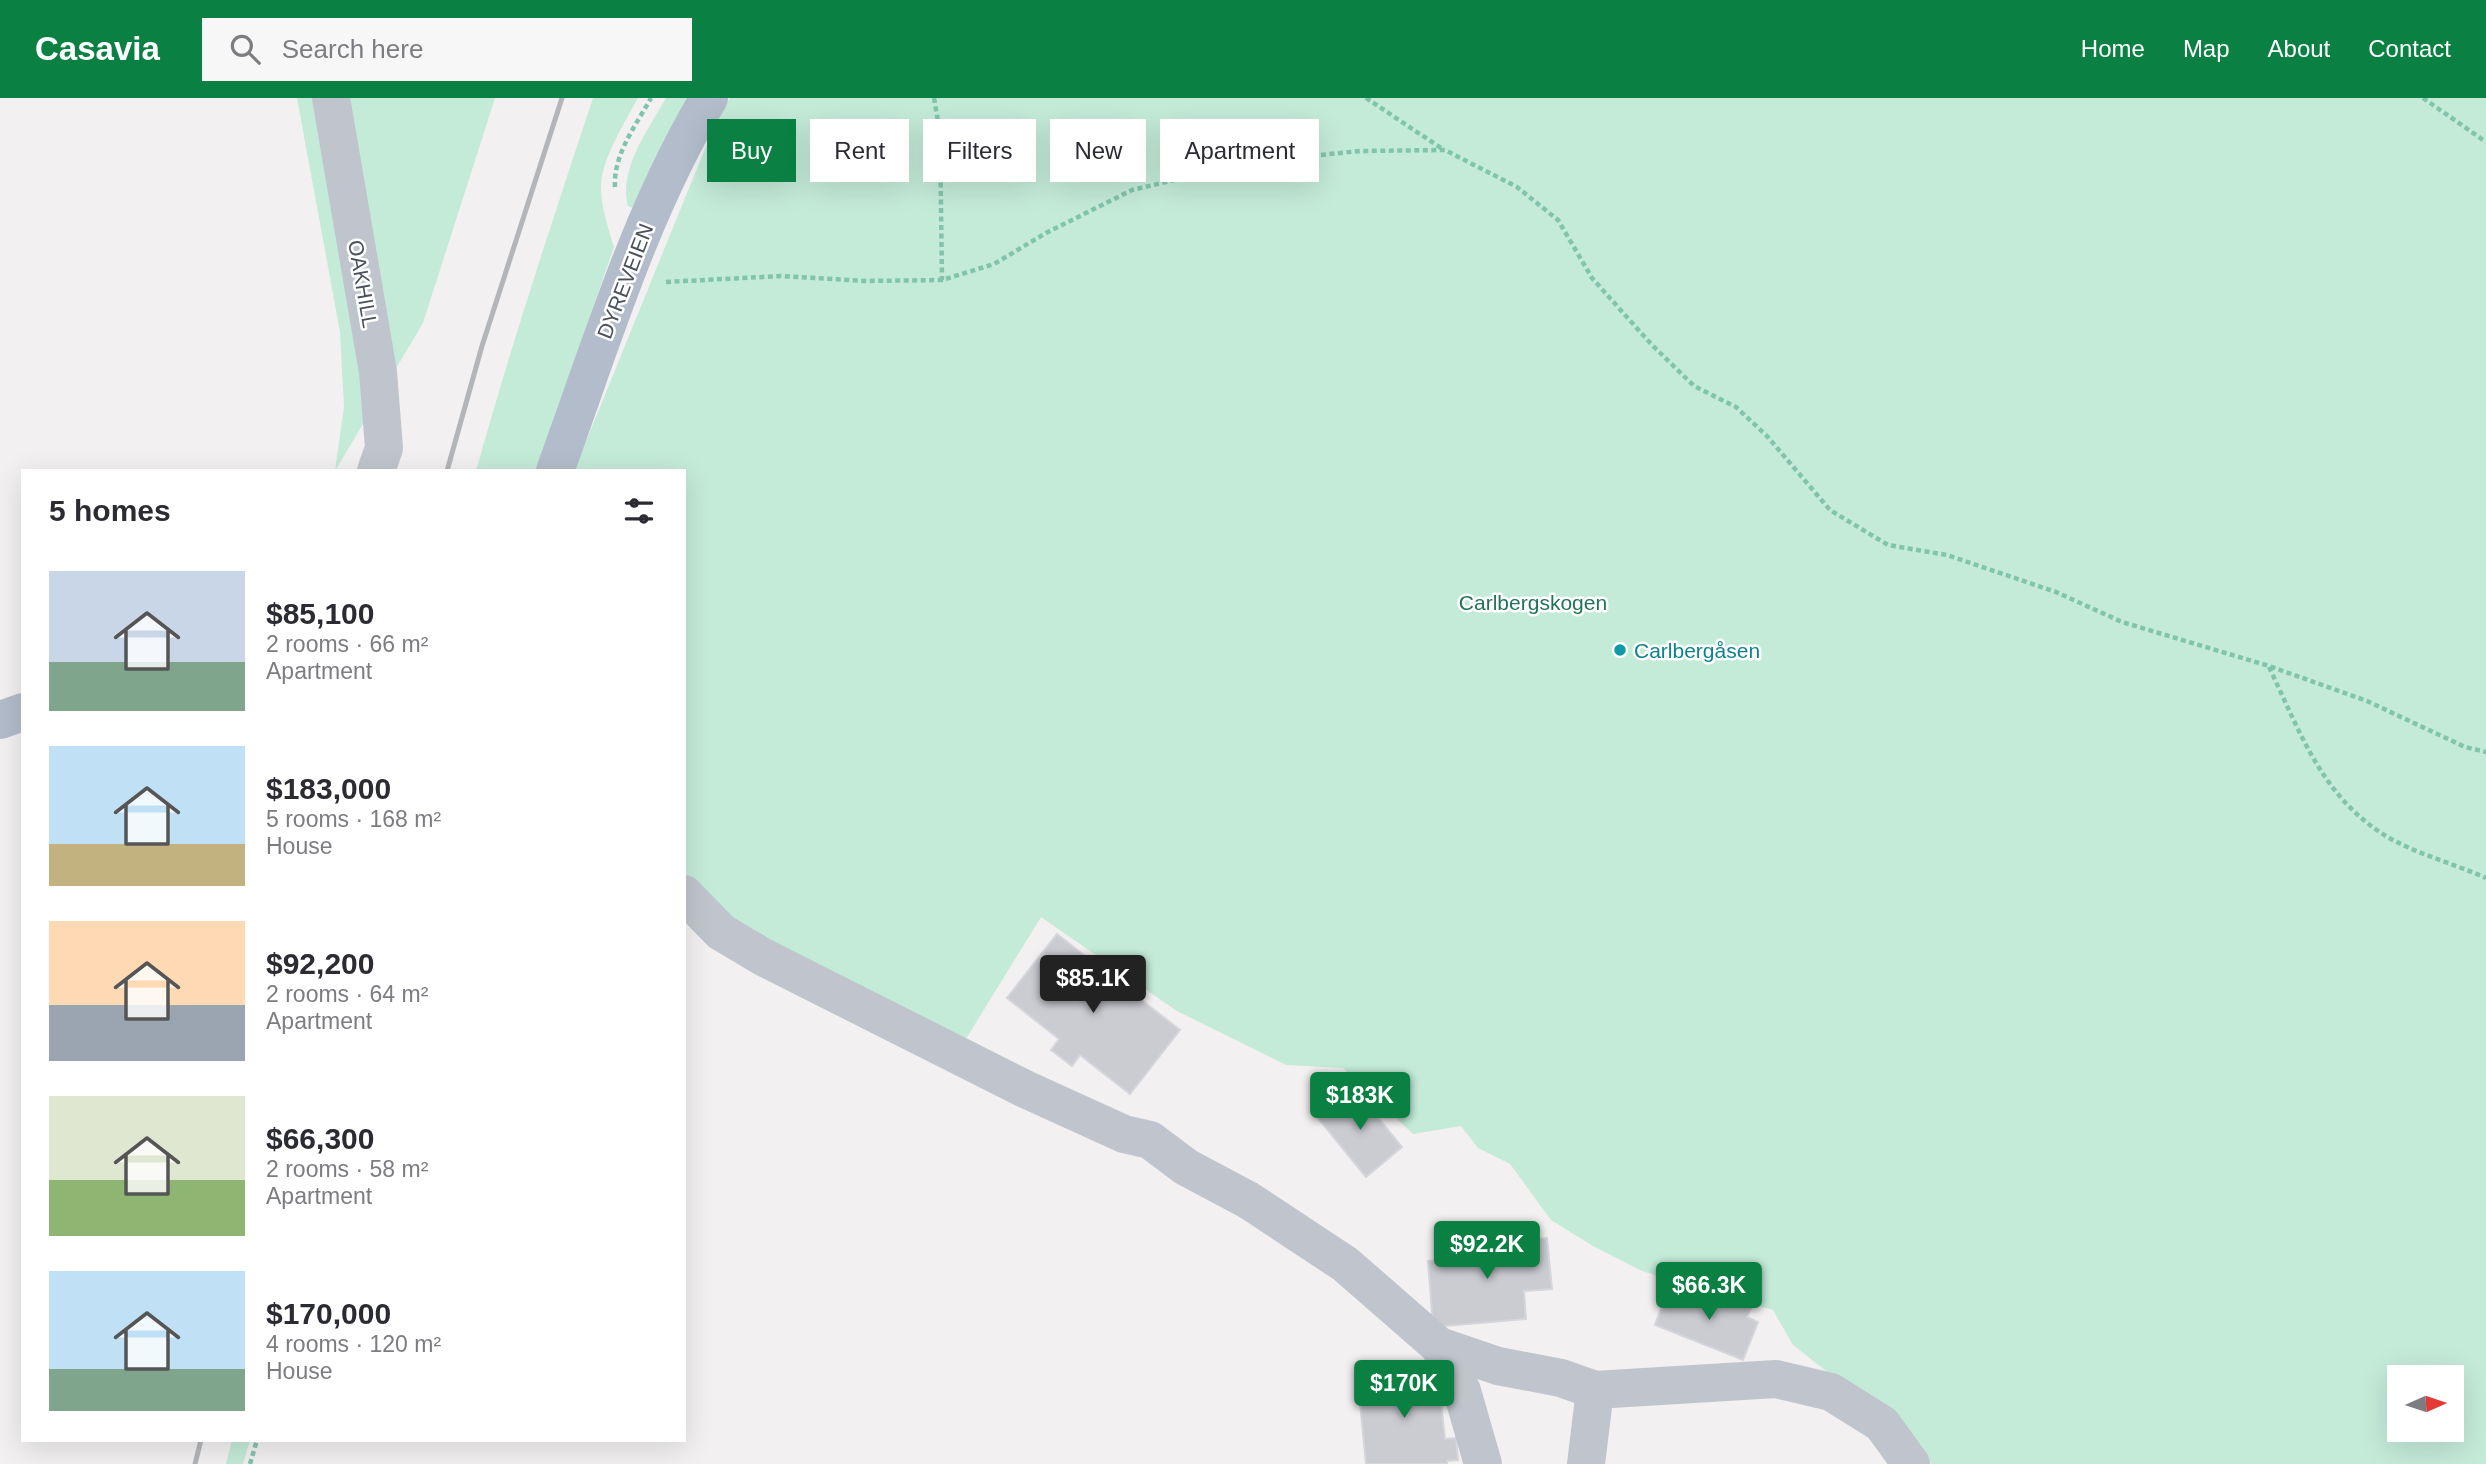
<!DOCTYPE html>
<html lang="en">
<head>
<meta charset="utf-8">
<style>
  :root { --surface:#fff; --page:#f7f7f7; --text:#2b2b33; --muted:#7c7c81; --accent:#0b8043 }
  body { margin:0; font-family:Arial,sans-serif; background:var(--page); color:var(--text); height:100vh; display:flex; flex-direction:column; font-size:26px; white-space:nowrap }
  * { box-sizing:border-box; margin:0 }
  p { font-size:23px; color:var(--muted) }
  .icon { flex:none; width:38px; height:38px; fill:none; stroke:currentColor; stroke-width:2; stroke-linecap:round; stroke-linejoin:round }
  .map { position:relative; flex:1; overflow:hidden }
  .side { position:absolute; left:21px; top:371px; width:665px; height:973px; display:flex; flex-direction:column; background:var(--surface); border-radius:0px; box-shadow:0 7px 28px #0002 }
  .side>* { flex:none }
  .hud { position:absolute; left:707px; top:21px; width:665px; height:63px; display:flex; gap:14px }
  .needle { width:46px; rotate:87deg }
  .buttons { position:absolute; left:2387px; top:1267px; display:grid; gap:14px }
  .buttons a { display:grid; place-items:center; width:77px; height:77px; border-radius:0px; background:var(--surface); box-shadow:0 7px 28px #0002; font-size:35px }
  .price { position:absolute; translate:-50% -60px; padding:0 16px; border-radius:7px; background:var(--accent); color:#fff; font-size:23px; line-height:46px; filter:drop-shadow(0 2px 4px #0008) }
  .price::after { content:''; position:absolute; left:50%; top:42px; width:21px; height:16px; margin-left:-10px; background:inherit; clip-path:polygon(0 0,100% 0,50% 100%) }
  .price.current { background:#222; color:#fff }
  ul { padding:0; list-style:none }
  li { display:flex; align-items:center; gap:21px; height:175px; padding:0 28px }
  li span { display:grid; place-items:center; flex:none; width:196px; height:140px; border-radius:0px; color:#555 }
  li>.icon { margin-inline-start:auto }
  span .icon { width:84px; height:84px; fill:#fffc; stroke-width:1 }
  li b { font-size:30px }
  h2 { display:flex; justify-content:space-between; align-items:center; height:84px; padding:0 28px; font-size:30px }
  .pill { padding:0 24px; border-radius:0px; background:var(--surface); box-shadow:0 7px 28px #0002; font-size:24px; line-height:63px }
  .pill.current { background:var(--accent); color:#fff }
  header { display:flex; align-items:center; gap:42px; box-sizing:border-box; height:98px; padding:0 35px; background:var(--accent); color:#fff }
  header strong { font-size:33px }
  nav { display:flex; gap:38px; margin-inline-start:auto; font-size:24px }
  .search { width:490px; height:63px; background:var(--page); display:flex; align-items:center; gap:18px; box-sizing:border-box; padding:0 24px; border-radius:0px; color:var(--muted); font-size:26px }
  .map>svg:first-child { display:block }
  .green { fill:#c4ead8; fill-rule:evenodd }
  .building { fill:#cbccd2; stroke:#d5d6db; stroke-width:2 }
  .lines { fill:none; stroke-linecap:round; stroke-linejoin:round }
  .path { stroke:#81c4ac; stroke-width:4.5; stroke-dasharray:5 3.5; stroke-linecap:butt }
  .minor { stroke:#c0c5cd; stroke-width:38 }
  .major { stroke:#b3bccb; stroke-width:38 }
  .rail { stroke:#b3b5b9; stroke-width:5 }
  .culture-dot { fill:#0f9aa8; stroke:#fff; stroke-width:2.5 }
  .labels { text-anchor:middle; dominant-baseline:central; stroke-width:5; stroke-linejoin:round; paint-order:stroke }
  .street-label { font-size:21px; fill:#4a515b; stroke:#fff }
  .park-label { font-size:21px; fill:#237457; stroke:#fff }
  .culture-label { font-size:21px; fill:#0d838f; stroke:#fff; text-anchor:start }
</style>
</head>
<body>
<header>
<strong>Casavia</strong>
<div class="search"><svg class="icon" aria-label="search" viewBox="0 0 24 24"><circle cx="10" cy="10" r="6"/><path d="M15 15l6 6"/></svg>Search here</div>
<nav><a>Home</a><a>Map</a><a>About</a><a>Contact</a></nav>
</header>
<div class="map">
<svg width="2486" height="1366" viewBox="0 0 2486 1366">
  <rect width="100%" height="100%" fill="#f2f0f0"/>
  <path class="green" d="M297,0H495L423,225L335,373L344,309L340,234Z
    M593,0H638C626,22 603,59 601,85C600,106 608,129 614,149L536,373H476C511,247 552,124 593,0Z
    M666,0H689L636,111L628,108C618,72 649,30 666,0Z
    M730,0H2486V1366H1931L1921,1347L1793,1247L1773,1212L1642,1173L1593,1148L1551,1122L1510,1066L1478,1050L1461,1028L1413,1036L1343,970L1286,967L1177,913L1041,819L964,944L744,834L684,779V373H574L720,14ZM2399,1279H2452V1332H2399Z
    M232,1342H250L243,1366H226Z"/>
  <path class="building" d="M1057,836L1180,932L1130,996L1080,957L1072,968L1051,952L1059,941L1007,900Z
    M1353,989L1402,1049L1366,1079L1317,1019Z
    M1547,1140L1552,1191L1524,1193L1526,1221L1433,1229L1428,1163L1441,1162L1440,1150Z
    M1669,1189L1717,1208L1722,1196L1752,1208L1747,1219L1758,1224L1743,1262L1655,1227Z
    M1413,1267L1415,1278L1438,1276L1445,1341L1456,1340L1458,1362L1447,1363V1366H1366L1358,1284L1383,1281V1270Z"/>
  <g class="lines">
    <path class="path" d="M934,0L940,35L942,182
      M1366,0L1444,52
      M2423,0L2486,44
      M615,89C613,57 636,27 651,0
      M666,184L781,178L865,183L942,182L994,166L1046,135L1132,92L1251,64L1360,53L1445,52L1517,89L1558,122L1592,180L1651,246L1694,288L1736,309L1767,338L1830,412L1888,447L1947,457L2056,494L2122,524L2269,568L2367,603L2465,649L2486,654
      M2269,569C2301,636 2323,702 2391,741C2420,757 2455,766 2486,780
      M250,1366L257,1342"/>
    <path class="minor" d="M331,0L378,274L384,350L376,373
      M684,796L721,834L763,859L1025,991L1124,1036L1150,1042L1186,1069L1248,1102L1345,1166L1439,1248L1498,1268L1561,1280L1595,1292L1776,1281L1831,1294L1882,1326L1911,1366
      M1439,1248L1462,1293L1483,1366
      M1586,1366L1595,1292"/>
    <path class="major" d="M555,373C601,247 640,115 709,0
      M0,622L23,614"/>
    <path class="rail" d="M447,373L482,248L562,0
      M195,1366L201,1342"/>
  </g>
  <circle class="culture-dot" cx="1620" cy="552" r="7"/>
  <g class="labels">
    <g class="street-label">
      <text transform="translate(625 183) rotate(-69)">DYREVEIEN</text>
      <text transform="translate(363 186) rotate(80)">OAKHILL</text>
    </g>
    <g class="park-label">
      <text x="1533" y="504">Carlbergskogen</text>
    </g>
    <g class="culture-label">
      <text x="1634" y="552">Carlbergåsen</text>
    </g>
  </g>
</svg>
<div class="buttons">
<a><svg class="needle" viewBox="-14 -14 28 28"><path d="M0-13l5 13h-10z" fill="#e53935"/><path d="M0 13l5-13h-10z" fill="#7c7c81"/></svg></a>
</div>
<b class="price current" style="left:1093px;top:917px">$85.1K</b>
<b class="price" style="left:1360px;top:1034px">$183K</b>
<b class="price" style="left:1487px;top:1183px">$92.2K</b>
<b class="price" style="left:1709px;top:1224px">$66.3K</b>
<b class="price" style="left:1404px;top:1322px">$170K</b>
<div class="hud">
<a class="pill current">Buy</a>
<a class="pill">Rent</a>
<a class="pill">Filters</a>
<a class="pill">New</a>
<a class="pill">Apartment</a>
</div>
<section class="side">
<h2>5 homes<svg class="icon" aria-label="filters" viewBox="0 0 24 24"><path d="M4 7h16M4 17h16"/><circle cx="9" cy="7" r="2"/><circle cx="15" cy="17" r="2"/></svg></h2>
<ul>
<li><span style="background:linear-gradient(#c9d6e8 65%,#7fa58c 0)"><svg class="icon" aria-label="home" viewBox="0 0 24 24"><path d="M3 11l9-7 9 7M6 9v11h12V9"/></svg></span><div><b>$85,100</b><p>2 rooms · 66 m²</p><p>Apartment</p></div></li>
<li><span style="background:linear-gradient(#bfe0f5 70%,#c2b280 0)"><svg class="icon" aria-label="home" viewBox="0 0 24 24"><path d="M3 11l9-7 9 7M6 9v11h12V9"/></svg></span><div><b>$183,000</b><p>5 rooms · 168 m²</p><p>House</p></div></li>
<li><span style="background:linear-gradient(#ffd9b3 60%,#9aa5b1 0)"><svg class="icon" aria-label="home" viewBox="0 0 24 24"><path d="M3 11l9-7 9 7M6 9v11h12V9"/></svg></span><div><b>$92,200</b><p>2 rooms · 64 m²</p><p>Apartment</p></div></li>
<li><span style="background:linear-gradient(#dfe7d0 60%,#8fb573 0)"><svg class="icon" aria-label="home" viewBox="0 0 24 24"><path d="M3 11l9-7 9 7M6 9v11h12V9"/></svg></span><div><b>$66,300</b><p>2 rooms · 58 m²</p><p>Apartment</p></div></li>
<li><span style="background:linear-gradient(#bfe0f5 70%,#7fa58c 0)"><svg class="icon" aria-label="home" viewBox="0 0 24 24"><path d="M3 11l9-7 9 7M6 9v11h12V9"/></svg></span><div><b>$170,000</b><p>4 rooms · 120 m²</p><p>House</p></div></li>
</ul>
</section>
</div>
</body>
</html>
